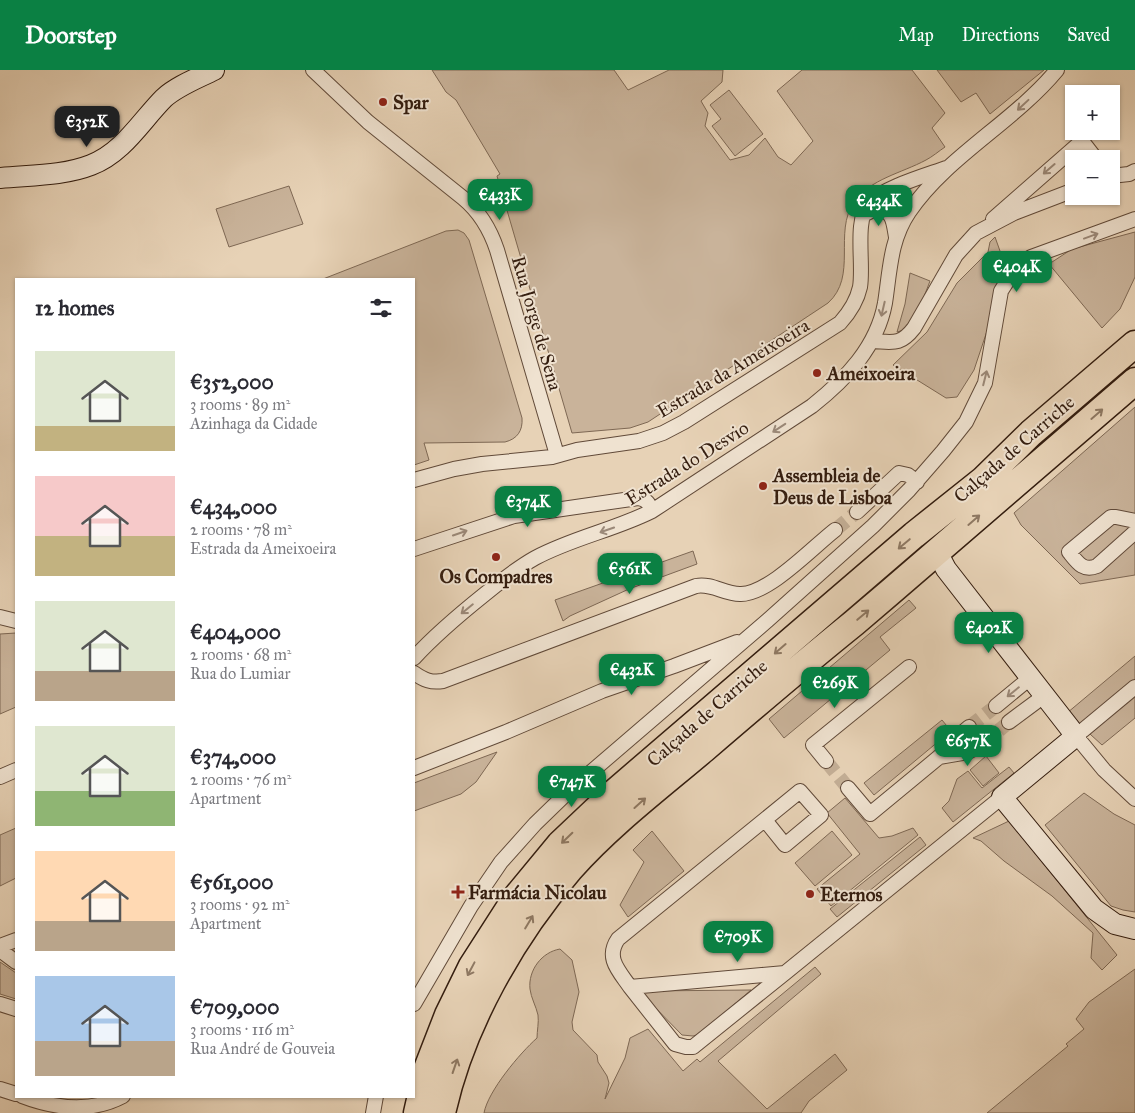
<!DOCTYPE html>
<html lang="en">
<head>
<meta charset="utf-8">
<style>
  :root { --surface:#fff; --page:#f7f7f7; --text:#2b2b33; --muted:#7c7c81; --accent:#0b8043 }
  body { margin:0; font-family:"IM FELL Great Primer",serif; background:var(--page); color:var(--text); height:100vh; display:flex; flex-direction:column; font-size:19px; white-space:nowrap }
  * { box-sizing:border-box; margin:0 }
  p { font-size:16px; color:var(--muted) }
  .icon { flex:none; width:28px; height:28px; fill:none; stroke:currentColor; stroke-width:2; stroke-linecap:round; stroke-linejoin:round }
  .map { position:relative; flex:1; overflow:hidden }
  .panel { position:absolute; left:15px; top:208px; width:400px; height:820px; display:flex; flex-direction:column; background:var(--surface); border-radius:0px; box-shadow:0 1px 4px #0004 }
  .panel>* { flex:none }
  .buttons { position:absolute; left:1065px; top:15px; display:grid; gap:10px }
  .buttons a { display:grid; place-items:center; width:55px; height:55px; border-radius:0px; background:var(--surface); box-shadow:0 1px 4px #0004; font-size:25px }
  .price { position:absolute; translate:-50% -42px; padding:0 11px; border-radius:10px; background:var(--accent); color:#fff; font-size:16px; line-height:32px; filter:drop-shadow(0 1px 2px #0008) }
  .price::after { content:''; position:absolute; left:50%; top:30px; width:15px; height:11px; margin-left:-8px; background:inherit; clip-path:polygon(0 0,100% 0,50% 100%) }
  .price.on { background:#222; color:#fff }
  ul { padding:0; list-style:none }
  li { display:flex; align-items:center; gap:15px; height:125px; padding:0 20px }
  li span { display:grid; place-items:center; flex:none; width:140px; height:100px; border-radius:0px; color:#555 }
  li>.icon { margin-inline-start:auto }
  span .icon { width:60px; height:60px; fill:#fffc; stroke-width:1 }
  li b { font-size:21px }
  h2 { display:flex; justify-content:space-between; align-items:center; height:60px; padding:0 20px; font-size:21px }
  header { display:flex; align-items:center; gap:30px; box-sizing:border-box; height:70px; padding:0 25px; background:var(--accent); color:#fff }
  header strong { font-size:24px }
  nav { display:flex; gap:28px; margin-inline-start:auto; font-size:18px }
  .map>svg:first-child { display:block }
  .green { fill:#c9b39a; stroke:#7e6854 }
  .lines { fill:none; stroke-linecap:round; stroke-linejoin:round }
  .street-tunnel { stroke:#c3ae95; stroke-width:14; stroke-dasharray:14 7; stroke-linecap:butt }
  .street-casing { stroke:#614a39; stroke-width:16 }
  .secondary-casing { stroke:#341d0f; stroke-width:22 }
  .highway-casing { stroke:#341d0f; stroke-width:29 }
  .street { stroke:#efe2d0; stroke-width:14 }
  .secondary { stroke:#efe2d0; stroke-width:20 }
  .highway { stroke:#e7d2b6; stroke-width:26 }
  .oneway { stroke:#9b8979 }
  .oneway2 { stroke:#8e7862 }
  .poi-dot { fill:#8f2418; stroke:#efe2d0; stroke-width:2 }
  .labels { text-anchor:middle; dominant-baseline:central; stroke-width:4; stroke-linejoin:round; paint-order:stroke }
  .poi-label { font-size:19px; font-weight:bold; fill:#341d0f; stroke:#efe2d0; text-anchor:start }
  .street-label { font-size:19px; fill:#341d0f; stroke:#efe2d0 }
</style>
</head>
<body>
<header>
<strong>Doorstep</strong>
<nav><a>Map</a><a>Directions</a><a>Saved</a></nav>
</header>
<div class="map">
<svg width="1135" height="1043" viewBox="0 0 1135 1043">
  <rect width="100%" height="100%" fill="#e7d2b6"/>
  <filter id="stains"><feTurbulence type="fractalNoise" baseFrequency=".004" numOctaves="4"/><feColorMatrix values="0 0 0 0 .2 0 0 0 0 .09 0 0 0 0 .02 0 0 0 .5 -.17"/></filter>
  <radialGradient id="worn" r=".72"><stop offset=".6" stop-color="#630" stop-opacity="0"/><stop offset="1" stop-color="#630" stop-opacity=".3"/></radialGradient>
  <path class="green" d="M432,0H614L628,20L669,0H723L722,12L701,31L708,43L705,56L730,90L749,85L765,68L778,87L791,95L813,71L777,21L802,0H912L945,43L932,58L945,77C939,81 932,87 926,90C902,103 870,109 854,132C833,163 858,206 828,233L648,352L630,358L572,363L497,106L500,104L456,30L446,22Z
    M937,0H1044L990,44L976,23L961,32Z
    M729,20L763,64L735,86L712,56L721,49L710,35Z
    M289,116L303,154L229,177L216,139Z
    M458,160L464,163L469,170L522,348C523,361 517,369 505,372L424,373L429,390L414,395V209H323L446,161Z
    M1135,162V207L1120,239L1102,258L1049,194L1072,179Z
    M995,167L1000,181L994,191L1001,211L993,243L974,300L957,327L946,328L893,295L927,262L957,213L988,182L990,172Z
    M910,203L930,211L922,232L907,257L904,260L897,262L905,234Z
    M1135,337V505L1080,514L1021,455L1014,443Z
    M693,481L697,494L629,519L570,546L563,551L555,530Z
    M909,530L916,538L880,567L890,580L784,668L769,649Z
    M16,563V637L0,644V564Z
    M1135,586V648L1102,675L1067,643Z
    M942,650L951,661L874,725L864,713Z
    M497,682L476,712L461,724L414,741V713Z
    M986,686L999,703L983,716L970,700Z
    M1009,697L1014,703L953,752L942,738L949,731L957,709L968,701L982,718Z
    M1084,723L1114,744L1135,755V842L1123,840L1111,836L1045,755Z
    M845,728L879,768L892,766L913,758L918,765L831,836L817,819L860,784L827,743Z
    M1009,751L1117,885L1102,900L1091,888L1093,863L1052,826L1004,791L981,771L973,768Z
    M16,758V808L0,816V765Z
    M652,761L684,801L628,847L620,835L644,792L633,780Z
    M832,761L852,785L815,816L795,793Z
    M920,767L926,775L837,847L830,839Z
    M560,879L572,890L579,922L572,952L573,960L597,985L598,992L607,1006L609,1013L605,1029L625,988L630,968L648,959L683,1001L697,989L700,992L815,897L821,904L718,991L767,1039L835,984L847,1000L809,1031L801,1043H484C488,1021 520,983 537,968C537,961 539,952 538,945C536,936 531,928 530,919C528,900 542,882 560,879Z
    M0,892L16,903V929L0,924Z
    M1135,899V1043H987L1068,976L1066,974L1084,959L1076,949L1089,932Z
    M751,920L700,964L693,966L682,965L644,926L645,921Z"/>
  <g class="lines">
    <path class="street-tunnel" d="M835,460L857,442
      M969,657L996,636
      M983,674L1009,652
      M826,691L848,718"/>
    <g class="street-casing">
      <path id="street" d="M313,0L368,52L463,128C480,142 490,159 497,180L557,385
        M1111,106L1129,104L1135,101
        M863,145L877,138C894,142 893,151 896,167
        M993,149L1082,71L1096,89
        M872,271C893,272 900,276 914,258L956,185L976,163L1014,143L1074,120
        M414,410L454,399L482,394L552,387L577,380L639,371L663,363L684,352L840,253C849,243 857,231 860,217C864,194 854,151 869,133C882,118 927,105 946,98
        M857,442L899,403L908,405L917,412
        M1135,451L1116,447H1111L1069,482C1077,492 1083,502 1097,496L1135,462
        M414,479L514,446L638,428C647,429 649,434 652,441
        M0,547L16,551
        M414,588C436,564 460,544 485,524C501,511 517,498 535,488C572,468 614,460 652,441L812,336C846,309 877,277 885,233C890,201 890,170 909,142C946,87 1014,52 1057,0
        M414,603C424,610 431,613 443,611L696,516C712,513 724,524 740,524C768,525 813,477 835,460
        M1135,617L1076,666L1104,700L1135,729
        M996,636L1030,608
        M1009,652L1044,626
        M939,687L968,682L983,674
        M826,691L813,675L909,597
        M414,698L506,662L602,621L674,596L737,572
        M0,707L16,700
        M848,718L870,744L939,687L956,668L969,657
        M765,750L785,775L821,745L800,721L618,869C605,888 619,901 630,917L785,903L1002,727
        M0,876L16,870
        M0,880L16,892
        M630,917L675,974L686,977H693L785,903
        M0,934L16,939
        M414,934L471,836L501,792L535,754L569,721L768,550L873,456L909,420L943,381L966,352L985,313L1001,221L1015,199L1031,187L1135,149
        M0,1019L16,1024
        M22,1026C56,1039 91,1043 123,1026
        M373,1043L376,1026"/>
    </g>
    <g class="secondary-casing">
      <path id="secondary" d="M0,108C30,105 63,106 91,95C123,83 141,51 164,28C177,16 198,8 214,0
        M937,482L946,499L1076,666L1002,727L1094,839L1115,854L1135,859"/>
    </g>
    <g class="highway-casing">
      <path id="highway" d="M417,1043L427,999L448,945L472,896L517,826L560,774L616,721L914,465L983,410L1031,363L1135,274
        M442,1043C461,956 512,866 570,799C609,755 659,717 704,679C754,636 803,594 854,553C948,473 1041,392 1135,311"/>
    </g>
    <use href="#street" class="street"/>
    <use href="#secondary" class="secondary"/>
    <use href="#highway" class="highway"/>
  </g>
  <defs><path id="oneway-shaft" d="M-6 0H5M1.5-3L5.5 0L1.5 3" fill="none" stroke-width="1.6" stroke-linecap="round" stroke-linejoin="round" transform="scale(1.25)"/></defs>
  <g class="oneway">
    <use href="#oneway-shaft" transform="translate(1023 35) rotate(137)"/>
    <use href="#oneway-shaft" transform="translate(1049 99) rotate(139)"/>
    <use href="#oneway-shaft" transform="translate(1091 166) rotate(-20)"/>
    <use href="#oneway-shaft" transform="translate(883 239) rotate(103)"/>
    <use href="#oneway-shaft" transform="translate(985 308) rotate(-76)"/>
    <use href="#oneway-shaft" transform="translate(779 358) rotate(147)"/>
    <use href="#oneway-shaft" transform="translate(607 460) rotate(161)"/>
    <use href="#oneway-shaft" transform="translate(460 463) rotate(-19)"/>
    <use href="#oneway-shaft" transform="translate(467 539) rotate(141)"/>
    <use href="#oneway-shaft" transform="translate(1013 622) rotate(141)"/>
  </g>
  <g class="oneway2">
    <use href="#oneway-shaft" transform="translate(1097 344) rotate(-41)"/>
    <use href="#oneway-shaft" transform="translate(974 450) rotate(-41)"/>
    <use href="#oneway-shaft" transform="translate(904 474) rotate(140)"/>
    <use href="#oneway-shaft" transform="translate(863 545) rotate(-40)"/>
    <use href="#oneway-shaft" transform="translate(780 579) rotate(139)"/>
    <use href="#oneway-shaft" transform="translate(640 733) rotate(-42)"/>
    <use href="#oneway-shaft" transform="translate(567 768) rotate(136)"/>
    <use href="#oneway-shaft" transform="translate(529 852) rotate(-59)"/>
    <use href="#oneway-shaft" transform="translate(471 899) rotate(118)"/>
    <use href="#oneway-shaft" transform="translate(455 996) rotate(-71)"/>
  </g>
  <g class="poi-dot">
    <circle cx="383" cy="32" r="5"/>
    <circle cx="817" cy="303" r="5"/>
    <circle cx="763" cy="416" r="5"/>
    <circle cx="496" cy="487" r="5"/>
    <path d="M455.5 814.5h5v5h5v5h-5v5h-5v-5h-5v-5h5z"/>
    <circle cx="810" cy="824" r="5"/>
  </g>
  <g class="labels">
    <g class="poi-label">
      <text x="393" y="32">Spar</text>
      <text x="827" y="303">Ameixoeira</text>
      <text x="773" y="405">Assembleia de<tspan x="773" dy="22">Deus de Lisboa</tspan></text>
      <text x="496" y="506" text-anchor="middle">Os Compadres</text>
      <text x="468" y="822">Farmácia Nicolau</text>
      <text x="820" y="824">Eternos</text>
    </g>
    <g class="street-label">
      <text transform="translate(537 253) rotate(74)">Rua Jorge de Sena</text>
      <text transform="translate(733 298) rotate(-31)">Estrada da Ameixoeira</text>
      <text transform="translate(1014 379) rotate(-41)">Calçada de Carriche</text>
      <text transform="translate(687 393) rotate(-32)">Estrada do Desvio</text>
      <text transform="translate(707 643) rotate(-41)">Calçada de Carriche</text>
    </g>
  </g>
  <rect width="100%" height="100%" filter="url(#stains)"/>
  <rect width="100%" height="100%" fill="url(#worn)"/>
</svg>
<div class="buttons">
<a>+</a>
<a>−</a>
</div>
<b class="price on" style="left:87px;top:78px">€352K</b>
<b class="price" style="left:500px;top:151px">€433K</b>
<b class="price" style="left:879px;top:157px">€434K</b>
<b class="price" style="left:1017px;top:223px">€404K</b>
<b class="price" style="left:528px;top:458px">€374K</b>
<b class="price" style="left:630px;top:525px">€561K</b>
<b class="price" style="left:989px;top:584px">€402K</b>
<b class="price" style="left:632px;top:626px">€432K</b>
<b class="price" style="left:835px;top:639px">€269K</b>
<b class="price" style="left:968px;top:697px">€657K</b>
<b class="price" style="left:572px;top:738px">€747K</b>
<b class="price" style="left:738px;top:893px">€709K</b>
<section class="panel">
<h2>12 homes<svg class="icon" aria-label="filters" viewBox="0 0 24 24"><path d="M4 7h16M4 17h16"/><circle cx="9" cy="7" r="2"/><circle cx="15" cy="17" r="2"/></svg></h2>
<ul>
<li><span style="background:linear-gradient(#dfe7d0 75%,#c2b280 0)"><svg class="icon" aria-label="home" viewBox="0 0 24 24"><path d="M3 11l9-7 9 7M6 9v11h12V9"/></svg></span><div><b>€352,000</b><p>3 rooms · 89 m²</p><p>Azinhaga da Cidade</p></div></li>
<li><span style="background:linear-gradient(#f6c9c9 60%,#c2b280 0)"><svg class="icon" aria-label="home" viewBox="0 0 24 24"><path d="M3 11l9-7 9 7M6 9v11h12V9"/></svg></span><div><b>€434,000</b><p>2 rooms · 78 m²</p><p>Estrada da Ameixoeira</p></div></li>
<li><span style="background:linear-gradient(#dfe7d0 70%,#b9a48a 0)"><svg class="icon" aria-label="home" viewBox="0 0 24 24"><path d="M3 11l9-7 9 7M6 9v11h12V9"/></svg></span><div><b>€404,000</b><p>2 rooms · 68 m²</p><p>Rua do Lumiar</p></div></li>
<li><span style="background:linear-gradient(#dfe7d0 65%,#8fb573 0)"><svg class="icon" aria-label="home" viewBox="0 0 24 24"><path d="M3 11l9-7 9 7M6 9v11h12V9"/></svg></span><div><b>€374,000</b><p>2 rooms · 76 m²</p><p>Apartment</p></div></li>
<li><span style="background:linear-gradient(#ffd9b3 70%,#b9a48a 0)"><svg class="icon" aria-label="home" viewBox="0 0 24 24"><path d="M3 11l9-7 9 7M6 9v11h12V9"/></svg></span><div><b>€561,000</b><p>3 rooms · 92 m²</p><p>Apartment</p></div></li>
<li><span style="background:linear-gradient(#a9c7e8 65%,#b9a48a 0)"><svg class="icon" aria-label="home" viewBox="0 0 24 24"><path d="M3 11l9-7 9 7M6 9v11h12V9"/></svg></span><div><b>€709,000</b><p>3 rooms · 116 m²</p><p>Rua André de Gouveia</p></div></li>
</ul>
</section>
</div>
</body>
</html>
